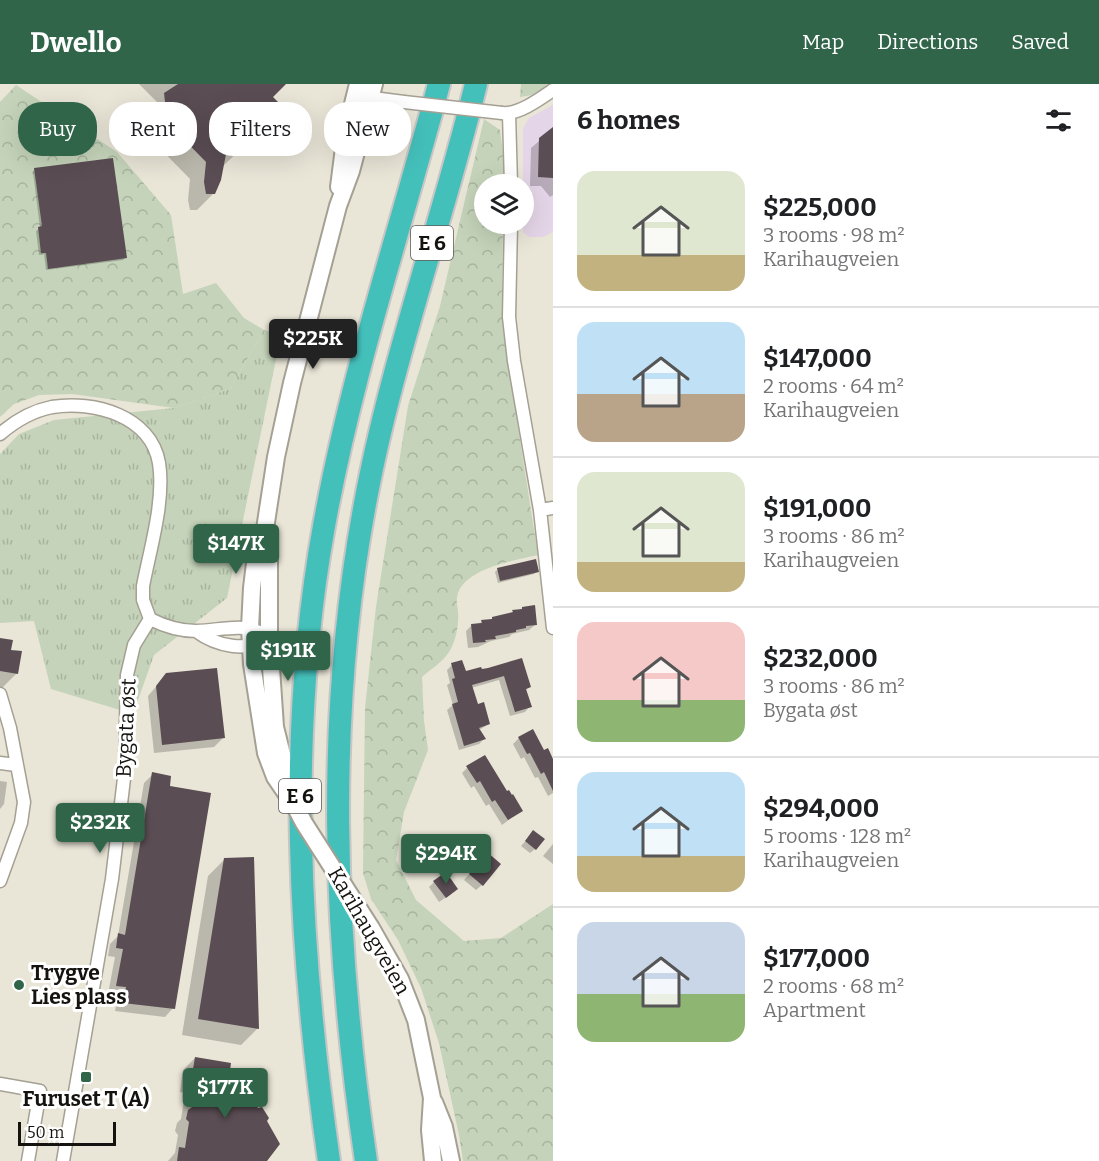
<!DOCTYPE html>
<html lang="en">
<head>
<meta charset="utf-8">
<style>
  :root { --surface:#fff; --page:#f6f6f6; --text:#202124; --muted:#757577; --line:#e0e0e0; --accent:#31654a }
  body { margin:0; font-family:Bitter,serif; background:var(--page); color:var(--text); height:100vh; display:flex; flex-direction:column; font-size:22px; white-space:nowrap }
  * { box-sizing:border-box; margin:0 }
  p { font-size:20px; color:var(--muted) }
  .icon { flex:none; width:33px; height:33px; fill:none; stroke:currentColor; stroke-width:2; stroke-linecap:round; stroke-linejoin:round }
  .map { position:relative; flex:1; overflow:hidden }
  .side { display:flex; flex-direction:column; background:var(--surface); width:546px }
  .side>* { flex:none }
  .hud { position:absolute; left:18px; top:18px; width:444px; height:54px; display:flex; gap:12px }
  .buttons { position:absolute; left:474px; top:90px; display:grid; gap:12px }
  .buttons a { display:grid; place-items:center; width:60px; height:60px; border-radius:50%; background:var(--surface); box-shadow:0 6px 24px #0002; font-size:30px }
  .scale { position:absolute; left:18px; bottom:15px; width:98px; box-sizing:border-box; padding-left:6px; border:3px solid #15130f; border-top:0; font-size:16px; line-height:21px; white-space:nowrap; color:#15130f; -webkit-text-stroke:4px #fff; paint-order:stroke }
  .price { position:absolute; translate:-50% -51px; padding:0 14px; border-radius:6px; background:var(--accent); color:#fff; font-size:20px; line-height:39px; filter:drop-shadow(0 2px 3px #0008) }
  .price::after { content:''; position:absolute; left:50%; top:36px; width:18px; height:14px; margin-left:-9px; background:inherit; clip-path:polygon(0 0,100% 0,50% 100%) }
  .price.active { background:#222; color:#fff }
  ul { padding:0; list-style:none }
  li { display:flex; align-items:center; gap:18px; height:150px; padding:0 24px }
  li+li { border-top:2px solid var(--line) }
  li span { display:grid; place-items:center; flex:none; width:168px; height:120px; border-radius:18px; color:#555 }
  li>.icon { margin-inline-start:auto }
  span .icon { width:72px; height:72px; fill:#fffc; stroke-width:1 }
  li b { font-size:26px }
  h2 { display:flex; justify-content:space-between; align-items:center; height:72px; padding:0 24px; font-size:26px }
  .chip { padding:0 21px; border-radius:24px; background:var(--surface); box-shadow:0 6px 24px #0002; font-size:21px; line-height:54px }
  .chip.active { background:var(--accent); color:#fff }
  header { display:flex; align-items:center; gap:36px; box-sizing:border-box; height:84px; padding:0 30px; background:var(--accent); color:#fff }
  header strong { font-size:28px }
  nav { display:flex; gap:33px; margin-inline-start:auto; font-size:21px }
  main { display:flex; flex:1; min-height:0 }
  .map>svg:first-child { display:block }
  .commercial { fill:#e5d5e8 }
  .forest { fill:url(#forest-crowns) }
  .park { fill:url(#park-tufts) }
  .shadow { fill:#0003 }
  .building { fill:#5a4d53 }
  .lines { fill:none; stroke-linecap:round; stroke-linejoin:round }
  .minor-casing { stroke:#a4a093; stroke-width:15 }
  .secondary-casing { stroke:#a4a093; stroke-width:20 }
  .motorway-casing { stroke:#c7c6c5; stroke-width:26 }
  .minor { stroke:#fff; stroke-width:12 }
  .secondary { stroke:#fff; stroke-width:16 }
  .motorway { stroke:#44c0bb; stroke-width:22 }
  .minor-bridge-casing { stroke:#a4a093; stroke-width:15; stroke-linecap:butt }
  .secondary-bridge-casing { stroke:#a4a093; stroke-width:20; stroke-linecap:butt }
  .minor-bridge { stroke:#fff; stroke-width:12 }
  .secondary-bridge { stroke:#fff; stroke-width:16 }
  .poi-dot { fill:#31654a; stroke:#fff; stroke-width:2 }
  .labels { text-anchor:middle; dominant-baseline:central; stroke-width:6; stroke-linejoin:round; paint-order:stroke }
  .shield { fill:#fff; stroke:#5b5a57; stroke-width:1.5 }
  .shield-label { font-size:20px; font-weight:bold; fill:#15130f }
  .street-label { font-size:21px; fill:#15130f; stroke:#fff }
  .poi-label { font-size:21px; font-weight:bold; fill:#15130f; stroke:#fff; text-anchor:start }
</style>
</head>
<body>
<header>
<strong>Dwello</strong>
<nav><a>Map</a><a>Directions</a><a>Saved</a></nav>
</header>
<main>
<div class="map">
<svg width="553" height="1077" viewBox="0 0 553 1077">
  <defs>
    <pattern id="forest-crowns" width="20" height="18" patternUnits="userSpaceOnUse" patternTransform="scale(1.5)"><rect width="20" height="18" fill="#c4d3b9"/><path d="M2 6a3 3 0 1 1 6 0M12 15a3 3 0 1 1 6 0" fill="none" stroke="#a8b49e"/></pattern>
    <pattern id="park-tufts" width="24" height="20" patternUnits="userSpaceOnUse" patternTransform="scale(1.5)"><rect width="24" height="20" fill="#c4d3b9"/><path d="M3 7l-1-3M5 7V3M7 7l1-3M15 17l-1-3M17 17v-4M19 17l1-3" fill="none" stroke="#a8b49e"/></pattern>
  </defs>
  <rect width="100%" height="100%" fill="#e9e5d7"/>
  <path class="commercial" d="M553,21V148L543,153H529L523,148V45L529,34Z"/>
  <path class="forest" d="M521,0H552L532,11L520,13Z
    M16,1L117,68L171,131L183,210L216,199L244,234L264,246L230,305L174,324L72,310L39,311L14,320L0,333V18Z
    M484,35L500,46L504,78V100H484V140H503L502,226L509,286L538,471C516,476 460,485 457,514C456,519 458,524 458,528C459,541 456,557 449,568C442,579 432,584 422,593L424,637L428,666L404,728L396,776L416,816L464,857L501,854L553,820V1077H463L459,1051L439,959L421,904L398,856L371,815L363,789L365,624L376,523L408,322L440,222Z"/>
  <path class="park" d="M264,246L281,251L227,514L154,571L133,630L51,605L34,537L0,539V370L19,350L54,336L174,324L230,305Z"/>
  <path class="shadow" d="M139,0H284L271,13L293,35L270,57L266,53L261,58L246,43L239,56L240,66L223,82L214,109L197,126H190L188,116L190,95L143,47L144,46L142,44L149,36L148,27L157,18Z
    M553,45V111L550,113L541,102H530L531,64Z
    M35,86L125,174L123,176L46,186L44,170L39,171L36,147L40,144L33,88Z
    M498,485L537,487L534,490L498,499L495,488Z
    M523,524L535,541L529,546L512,550L509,553L491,557L478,563L468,564L466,547L472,541L510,530Z
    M0,556L9,567L17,589L0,606Z
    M452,581L465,589L488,585L529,603L525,607L530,622L525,628L510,632L499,596L471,604L477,622L489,640L479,646L484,655L479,660L459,666L447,626L453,621L447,601L450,599L447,586Z
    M166,591L223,654L214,663L154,669L148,612Z
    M533,647L544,668L553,678V709L548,712L538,693L535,694L524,673L521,675L513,660L519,654Z
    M467,684L506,709L521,727L502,741L489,720L486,722L474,702L471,704L462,689Z
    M153,690L173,924L165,933L115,927L118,912L108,910L115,873L108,872L110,860L118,852L144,699Z
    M0,697L7,698L4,720L0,725Z
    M529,753L535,765L530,769L521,762Z
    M553,760V780L543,772Z
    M225,775L258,944L241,961L182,951L208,792Z
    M482,775V801L476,806L464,796Z
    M434,798L451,810L439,818L429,803Z
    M195,974L265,1037V1077H168L175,1069L178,1051L175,1047L177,1039L181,1035L185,1009L180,1008L183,986Z"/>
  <path class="building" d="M178,0H286L273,13L295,35L288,42L283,38L278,43L260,25L247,38V48L240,57L241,66L233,63L226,70L221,96L215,110H206L204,98L206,78L158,29L159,28L158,26L165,18L164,9Z
    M553,43V94L538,93L539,54Z
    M113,74L127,174L48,185L46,169H41L38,143L42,142L34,84Z
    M536,475L539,488L500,497L497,484Z
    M535,521L537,541L526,542V544L516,546V548L495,552L496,555L485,556L486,558L473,559L471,540L482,539L481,536L492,535V533L513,528L512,526L522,525V523Z
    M0,554L13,556L11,566L22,567L18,590L0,587Z
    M522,574L531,603L526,605L532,623L515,628L504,592L472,601L478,620L484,618L490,640L479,644L486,655L464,662L452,620L458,618L452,595L455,594L451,579L462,576L466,587L481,583L482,585L488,584Z
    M217,584L225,654L162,661L156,602L166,589Z
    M533,645L544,666L548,664L553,675V707L544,688L541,690L530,669L527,670L518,653Z
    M485,671L507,707L509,706L512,711L513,710L523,727L508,736L495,716L492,718L480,697L477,699L466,682Z
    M152,688L171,692L170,702L211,709L175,925L123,919L126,903L116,902L123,865L116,864L118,849L125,851Z
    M533,746L545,755L536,766L525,757Z
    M487,768L501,780L483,802L469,790Z
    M254,773L259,945L198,935L224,774Z
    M446,788L458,805L446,814L433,797Z
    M195,973L231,979L229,994L242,996L258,1024L262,1023L269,1034L267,1037L280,1060L267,1077H177L179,1063L185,1064L189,1038L186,1035L188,1026L192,1023L196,998L191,997Z"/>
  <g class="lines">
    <g class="minor-casing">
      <path id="minor" d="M365,13L404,18
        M502,29C518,31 540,15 553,6
        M509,30L511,100
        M511,140L509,233L514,277L540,426L553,544
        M0,350C15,337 32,327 52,323C94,316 151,332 159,379C165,417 150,465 143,502V516L150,535C164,542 180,547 196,547C221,547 247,536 269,554C247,569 216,562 196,547
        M540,426L553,424
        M0,610L10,644L24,718L21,739L0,797
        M0,679L16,681
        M0,1000L40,1007L28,1077
        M63,1077L112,795L125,686L127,591L134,561L150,535"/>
    </g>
    <g class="secondary-casing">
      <path id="secondary" d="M339,103L346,48L358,0
        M266,452L269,478V554L275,643L292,711
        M295,722L275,693L266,669L252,580L250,544L252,504L255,479L265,445L276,373L292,299L338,122L351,87L374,0
        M371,844L400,895L416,936L432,1014L430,1046L433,1077
        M434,1018L444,1043L451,1077"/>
    </g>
    <g class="motorway-casing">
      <path id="motorway" d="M329,1077C299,867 286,652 324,442C351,291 400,147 439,0
        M366,1077C333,853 324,627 368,404C395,267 443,135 476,0"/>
    </g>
    <use href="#minor" class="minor"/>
    <use href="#secondary" class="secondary"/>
    <use href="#motorway" class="motorway"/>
    <g class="minor-bridge-casing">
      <path id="minor-bridge" d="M404,18L502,29"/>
    </g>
    <g class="secondary-bridge-casing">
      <path id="secondary-bridge" d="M295,722L304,739L371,844"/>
    </g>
    <use href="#minor-bridge" class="minor-bridge"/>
    <use href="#secondary-bridge" class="secondary-bridge"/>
  </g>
  <g class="poi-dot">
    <circle cx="19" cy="901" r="6"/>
    <rect x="80" y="987" width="12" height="12" rx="3"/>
  </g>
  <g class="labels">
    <g class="shield">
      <rect x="411" y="142" width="42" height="34" rx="4.5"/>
      <rect x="279" y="695" width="42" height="34" rx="4.5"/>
    </g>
    <g class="shield-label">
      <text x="432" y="159">E 6</text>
      <text x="300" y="712">E 6</text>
    </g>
    <g class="street-label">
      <text transform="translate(126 644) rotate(-87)">Bygata øst</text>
      <text transform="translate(369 847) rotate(60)">Karihaugveien</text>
    </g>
    <g class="poi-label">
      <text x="31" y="889">Trygve<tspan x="31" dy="24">Lies plass</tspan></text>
      <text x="86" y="1015" text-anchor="middle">Furuset T (A)</text>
    </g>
  </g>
</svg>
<div class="buttons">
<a><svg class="icon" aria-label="layers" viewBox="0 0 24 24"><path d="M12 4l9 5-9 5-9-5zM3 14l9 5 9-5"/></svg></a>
</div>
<div class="scale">50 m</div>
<b class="price active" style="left:313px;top:286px">$225K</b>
<b class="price" style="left:236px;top:491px">$147K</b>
<b class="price" style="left:288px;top:598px">$191K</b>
<b class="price" style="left:100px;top:770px">$232K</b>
<b class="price" style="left:446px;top:801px">$294K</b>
<b class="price" style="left:225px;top:1035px">$177K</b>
<div class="hud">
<a class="chip active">Buy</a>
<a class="chip">Rent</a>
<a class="chip">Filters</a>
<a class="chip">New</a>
</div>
</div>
<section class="side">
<h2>6 homes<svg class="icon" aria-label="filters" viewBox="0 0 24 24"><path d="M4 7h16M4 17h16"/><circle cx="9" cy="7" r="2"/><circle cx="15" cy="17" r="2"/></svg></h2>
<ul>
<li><span style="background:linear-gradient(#dfe7d0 70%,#c2b280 0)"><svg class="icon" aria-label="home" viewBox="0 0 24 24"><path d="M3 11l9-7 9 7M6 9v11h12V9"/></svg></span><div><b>$225,000</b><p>3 rooms · 98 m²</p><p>Karihaugveien</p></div></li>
<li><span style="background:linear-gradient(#bfe0f5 60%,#b9a48a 0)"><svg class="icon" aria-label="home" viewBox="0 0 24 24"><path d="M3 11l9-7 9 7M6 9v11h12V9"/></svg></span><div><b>$147,000</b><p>2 rooms · 64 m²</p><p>Karihaugveien</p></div></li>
<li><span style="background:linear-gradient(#dfe7d0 75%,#c2b280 0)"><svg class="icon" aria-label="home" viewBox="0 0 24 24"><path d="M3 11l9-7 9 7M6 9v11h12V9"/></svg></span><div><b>$191,000</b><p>3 rooms · 86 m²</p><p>Karihaugveien</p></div></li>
<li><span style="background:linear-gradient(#f6c9c9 65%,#8fb573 0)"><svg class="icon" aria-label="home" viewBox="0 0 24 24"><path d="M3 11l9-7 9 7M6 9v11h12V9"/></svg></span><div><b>$232,000</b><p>3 rooms · 86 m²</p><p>Bygata øst</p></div></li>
<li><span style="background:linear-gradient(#bfe0f5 70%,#c2b280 0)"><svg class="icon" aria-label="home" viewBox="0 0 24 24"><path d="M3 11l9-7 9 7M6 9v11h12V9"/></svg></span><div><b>$294,000</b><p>5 rooms · 128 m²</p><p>Karihaugveien</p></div></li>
<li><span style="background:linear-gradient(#c9d6e8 60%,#8fb573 0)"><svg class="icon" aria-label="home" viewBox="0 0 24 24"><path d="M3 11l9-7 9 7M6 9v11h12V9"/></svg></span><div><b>$177,000</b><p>2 rooms · 68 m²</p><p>Apartment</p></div></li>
</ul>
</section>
</main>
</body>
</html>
